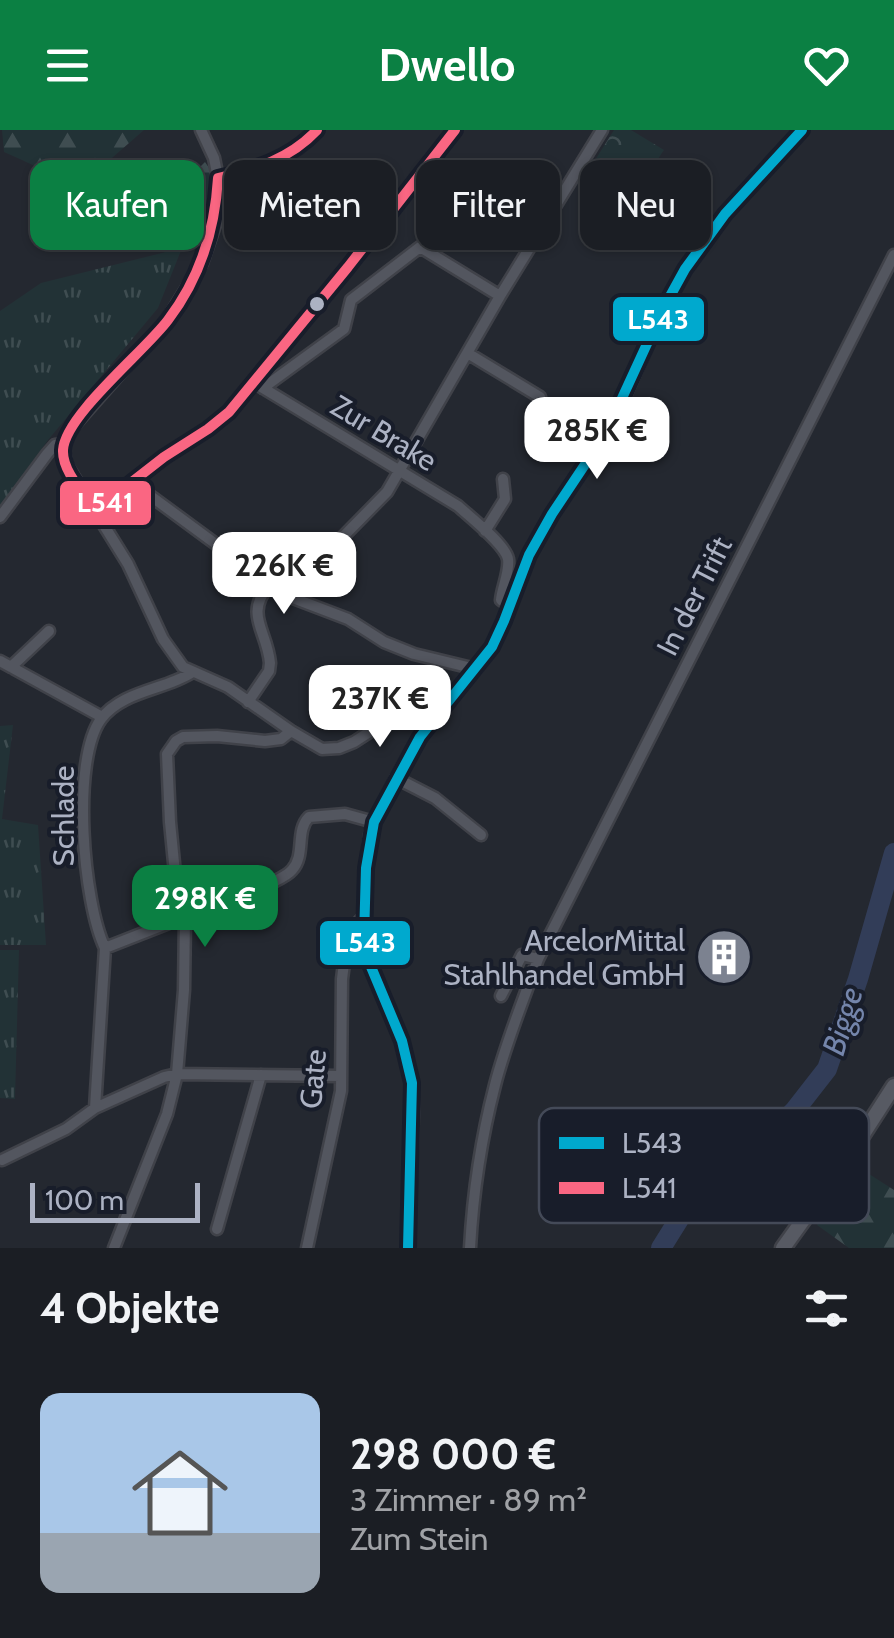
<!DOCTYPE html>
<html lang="de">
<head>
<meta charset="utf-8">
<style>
  :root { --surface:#1b1e24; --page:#24272c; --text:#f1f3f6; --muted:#a0a2a6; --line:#393c41; --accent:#0b8043 }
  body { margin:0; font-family:Cabin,sans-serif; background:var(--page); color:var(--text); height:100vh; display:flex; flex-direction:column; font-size:38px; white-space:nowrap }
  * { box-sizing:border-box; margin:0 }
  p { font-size:32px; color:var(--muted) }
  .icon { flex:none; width:55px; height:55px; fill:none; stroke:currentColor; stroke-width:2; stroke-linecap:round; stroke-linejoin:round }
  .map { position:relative; height:1118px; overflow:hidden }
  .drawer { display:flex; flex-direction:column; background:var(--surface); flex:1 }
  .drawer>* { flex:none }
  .top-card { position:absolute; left:30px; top:30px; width:835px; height:90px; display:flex; gap:20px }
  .scale { position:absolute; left:30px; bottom:25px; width:170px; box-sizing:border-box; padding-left:10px; border:5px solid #acb2c3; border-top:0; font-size:28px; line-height:35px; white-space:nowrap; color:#acb2c3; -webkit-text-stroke:8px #181d2a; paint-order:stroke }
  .price { position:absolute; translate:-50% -85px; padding:0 22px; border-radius:20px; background:#fff; color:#222; font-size:32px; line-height:65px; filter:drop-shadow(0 2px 5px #0008) }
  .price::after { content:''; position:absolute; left:50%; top:60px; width:30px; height:22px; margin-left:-15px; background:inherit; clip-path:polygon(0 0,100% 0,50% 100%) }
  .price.selected { background:var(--accent); color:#fff }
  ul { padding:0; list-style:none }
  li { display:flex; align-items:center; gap:30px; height:250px; padding:0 40px }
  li+li { border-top:2px solid var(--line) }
  li span { display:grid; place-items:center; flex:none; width:280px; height:200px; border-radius:20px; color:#555 }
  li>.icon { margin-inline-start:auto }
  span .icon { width:120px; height:120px; fill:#fffc; stroke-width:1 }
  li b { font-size:42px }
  h2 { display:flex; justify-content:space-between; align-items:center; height:120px; padding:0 40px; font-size:42px }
  .pill { padding:0 35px; border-radius:20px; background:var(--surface); box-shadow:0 2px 8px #0004,0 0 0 2px var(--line); font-size:35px; line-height:90px }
  .pill.selected { background:var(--accent); color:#fff }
  header { display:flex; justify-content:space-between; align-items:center; height:130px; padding:0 40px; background:var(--accent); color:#fff; font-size:45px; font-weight:700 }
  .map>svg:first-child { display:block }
  .grass { fill:url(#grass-tufts) }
  .forest { fill:url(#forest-firs) }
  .park { fill:url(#park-crowns) }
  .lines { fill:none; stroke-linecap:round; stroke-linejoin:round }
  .river { stroke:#323d58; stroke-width:20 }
  .minor-casing { stroke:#404249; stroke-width:15 }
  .secondary-casing { stroke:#404249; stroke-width:19 }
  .minor { stroke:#53565f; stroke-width:10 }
  .secondary { stroke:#575a63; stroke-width:14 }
  .bus-1-casing { stroke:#181d2a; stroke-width:18 }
  .bus-2-casing { stroke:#181d2a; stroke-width:18 }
  .bus-1 { stroke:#00a9ce; stroke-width:10 }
  .bus-2 { stroke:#fa6682; stroke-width:10 }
  .bus-dot { fill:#acb2c3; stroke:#181d2a; stroke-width:4 }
  .labels { text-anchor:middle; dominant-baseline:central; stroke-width:8; stroke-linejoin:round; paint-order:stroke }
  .street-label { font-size:30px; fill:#acb2c3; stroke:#181d2a }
  .poi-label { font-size:30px; fill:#acb2c3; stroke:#181d2a; text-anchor:end }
  .water-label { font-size:32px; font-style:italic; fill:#7485ab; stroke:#181d2a }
  .key { fill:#181d2a; stroke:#444a58; stroke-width:2.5 }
  .key-label { font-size:28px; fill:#acb2c3 }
  .line-badge { stroke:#181d2a; stroke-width:4 }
  .badge-label { font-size:28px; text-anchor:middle; font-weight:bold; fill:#fff }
</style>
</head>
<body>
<header><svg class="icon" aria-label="menu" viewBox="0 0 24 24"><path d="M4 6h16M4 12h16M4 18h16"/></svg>Dwello<svg class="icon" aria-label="heart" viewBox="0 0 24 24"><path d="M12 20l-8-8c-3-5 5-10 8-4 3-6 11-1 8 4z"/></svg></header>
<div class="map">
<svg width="894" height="1118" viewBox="0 0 894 1118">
  <defs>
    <pattern id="grass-tufts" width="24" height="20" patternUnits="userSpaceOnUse" patternTransform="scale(2.5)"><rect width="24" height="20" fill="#223236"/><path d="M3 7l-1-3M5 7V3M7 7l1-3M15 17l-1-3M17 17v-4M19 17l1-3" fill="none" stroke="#3f4d51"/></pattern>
    <pattern id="forest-firs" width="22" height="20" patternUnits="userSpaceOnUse" patternTransform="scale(2.5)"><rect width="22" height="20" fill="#223236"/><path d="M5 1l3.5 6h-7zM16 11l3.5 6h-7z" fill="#3f4d51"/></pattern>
    <pattern id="park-crowns" width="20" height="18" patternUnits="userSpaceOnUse" patternTransform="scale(2.5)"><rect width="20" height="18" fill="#223236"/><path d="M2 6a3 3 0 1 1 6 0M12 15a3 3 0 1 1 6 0" fill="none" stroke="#3f4d51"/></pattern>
  </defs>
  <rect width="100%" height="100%" fill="#242830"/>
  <path class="grass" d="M182,118L158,178L48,310L0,376V181L41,153Z
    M13,595L2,689L38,695L46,815H0V596Z
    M0,820H19L15,969L0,968Z"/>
  <path class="forest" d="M2,0H144L105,34L103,46C129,65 143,54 166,37L197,40L205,32L214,45V83C169,82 118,70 76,54C52,45 28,32 4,22Z
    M855,1035L894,1060V1118H849L817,1095Z"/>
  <path class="park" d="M614,0H631L664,20C660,26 654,34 653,41C651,51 656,48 650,57C635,84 602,53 587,43Z"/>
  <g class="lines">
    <path class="river" d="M661,1118L681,1086L708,1056L771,1004L795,980L827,939L858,849L894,723"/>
    <g class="minor-casing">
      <path id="minor" d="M201,0L214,28L218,48L215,95L202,133L167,190L71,299L63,314L66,334L128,434L163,509L183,537L228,557L291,601L322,619L339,618L354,612L411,575L423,572L441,578
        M218,48C254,39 293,31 317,0
        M469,224L540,267
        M253,252L458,376C470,387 505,414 508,429C510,441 502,458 501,470L510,476
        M263,258L344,199L351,170L420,117L500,166
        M133,353L285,465L348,489L384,512L414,524L476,539
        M96,380L164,327L208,299L229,282L348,137L455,0
        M0,387L47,324L55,315L63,314
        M485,401L505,369L503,349
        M0,531L102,587
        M11,537L49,501
        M248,572L269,541L270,533C267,500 244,485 269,455L329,421L387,362L500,166L602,0
        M396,648L435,668L481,705
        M105,818L271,753C277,750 287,746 292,740C306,725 295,701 309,687L345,684L374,692
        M501,866L522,825L538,829
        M95,978L105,818C83,772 71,630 101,589C122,561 164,560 191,543
        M2,1030L66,999L95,978L164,947L177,944L341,946
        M217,1099L261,945
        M114,1118L167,984L177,944L184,860L185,788L175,743L170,692L167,624L176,611L183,607L217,606L265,611L281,609L291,601
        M307,1118L341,961L342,849L346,818L353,798L363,787
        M408,1118L413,983L412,953L402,911L369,832L364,808L366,738L370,705L374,692C393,654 412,615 439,581C456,559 477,541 492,517C512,484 516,445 535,412C556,374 584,341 606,303C636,251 653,191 685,139C716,86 763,47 802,0
        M470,1118C473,1063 481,1009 495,955C506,912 523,871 538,829L894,125"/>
    </g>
    <g class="secondary-casing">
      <path id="secondary" d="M783,1118L847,1029L894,956"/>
    </g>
    <use href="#minor" class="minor"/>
    <use href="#secondary" class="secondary"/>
    <g class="bus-1-casing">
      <path id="bus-1" d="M408,1118L412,953L402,911L369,832L364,808L366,738L374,692L420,607L492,517L504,491L529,425L552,384L606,303L663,179L685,139L725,84L802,0"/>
    </g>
    <g class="bus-2-casing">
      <path id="bus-2" d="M317,0C290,29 256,39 218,48C215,100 200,148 168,190C145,221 65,285 63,320C62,342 85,364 96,380L164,327L208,299L229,282L348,137L455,0"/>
    </g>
    <use href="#bus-1" class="bus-1"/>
    <use href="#bus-2" class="bus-2"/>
  </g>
  <defs>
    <g id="building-disc" transform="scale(2.875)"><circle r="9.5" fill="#7c8290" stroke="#181d2a"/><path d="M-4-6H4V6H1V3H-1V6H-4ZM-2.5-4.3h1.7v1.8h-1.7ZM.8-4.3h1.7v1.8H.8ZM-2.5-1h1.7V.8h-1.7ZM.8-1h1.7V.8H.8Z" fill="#fff"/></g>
  </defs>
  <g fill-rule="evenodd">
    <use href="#building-disc" x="724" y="827"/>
  </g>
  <circle class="bus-dot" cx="317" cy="174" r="9"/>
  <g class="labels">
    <g class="street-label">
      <text transform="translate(384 303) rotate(31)">Zur Brake</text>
      <text transform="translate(694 466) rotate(-63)">In der Trift</text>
      <text transform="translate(63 686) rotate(-90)">Schlade</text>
      <text transform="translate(313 949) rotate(-85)">Gate</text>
    </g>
    <g class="poi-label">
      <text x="685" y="810">ArcelorMittal<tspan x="685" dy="34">Stahlhandel GmbH</tspan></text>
    </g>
    <g class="water-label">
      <text transform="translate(842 891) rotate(-73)">Bigge</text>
    </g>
  </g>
  <rect x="539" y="978" width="330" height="115" rx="15" class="key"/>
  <rect x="559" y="1007" width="45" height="12" fill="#00a9ce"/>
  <rect x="559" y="1052" width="45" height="12" fill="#fa6682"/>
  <g class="key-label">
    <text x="622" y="1023">L543</text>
    <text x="622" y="1068">L541</text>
  </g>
  <g class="line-badge">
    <rect x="611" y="165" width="95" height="48" rx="10" fill="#00a9ce"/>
    <rect x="58" y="349" width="95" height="48" rx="10" fill="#fa6682"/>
    <rect x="318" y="789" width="94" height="48" rx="10" fill="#00a9ce"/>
  </g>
  <g class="badge-label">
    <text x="658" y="199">L543</text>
    <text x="105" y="382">L541</text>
    <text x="365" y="822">L543</text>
  </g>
</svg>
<div class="scale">100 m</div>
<b class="price" style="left:597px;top:352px">285K €</b>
<b class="price" style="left:284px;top:487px">226K €</b>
<b class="price" style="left:380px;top:620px">237K €</b>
<b class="price selected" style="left:205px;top:820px">298K €</b>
<div class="top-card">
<a class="pill selected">Kaufen</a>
<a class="pill">Mieten</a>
<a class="pill">Filter</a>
<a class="pill">Neu</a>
</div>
</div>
<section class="drawer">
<h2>4 Objekte<svg class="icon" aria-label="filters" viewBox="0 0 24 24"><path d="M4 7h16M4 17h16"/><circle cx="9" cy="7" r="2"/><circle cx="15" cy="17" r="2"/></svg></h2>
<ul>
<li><span style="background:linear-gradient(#a9c7e8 70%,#9aa5b1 0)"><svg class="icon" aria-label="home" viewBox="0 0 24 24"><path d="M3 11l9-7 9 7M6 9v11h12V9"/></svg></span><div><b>298 000 €</b><p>3 Zimmer · 89 m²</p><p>Zum Stein</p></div></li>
</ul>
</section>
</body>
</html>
